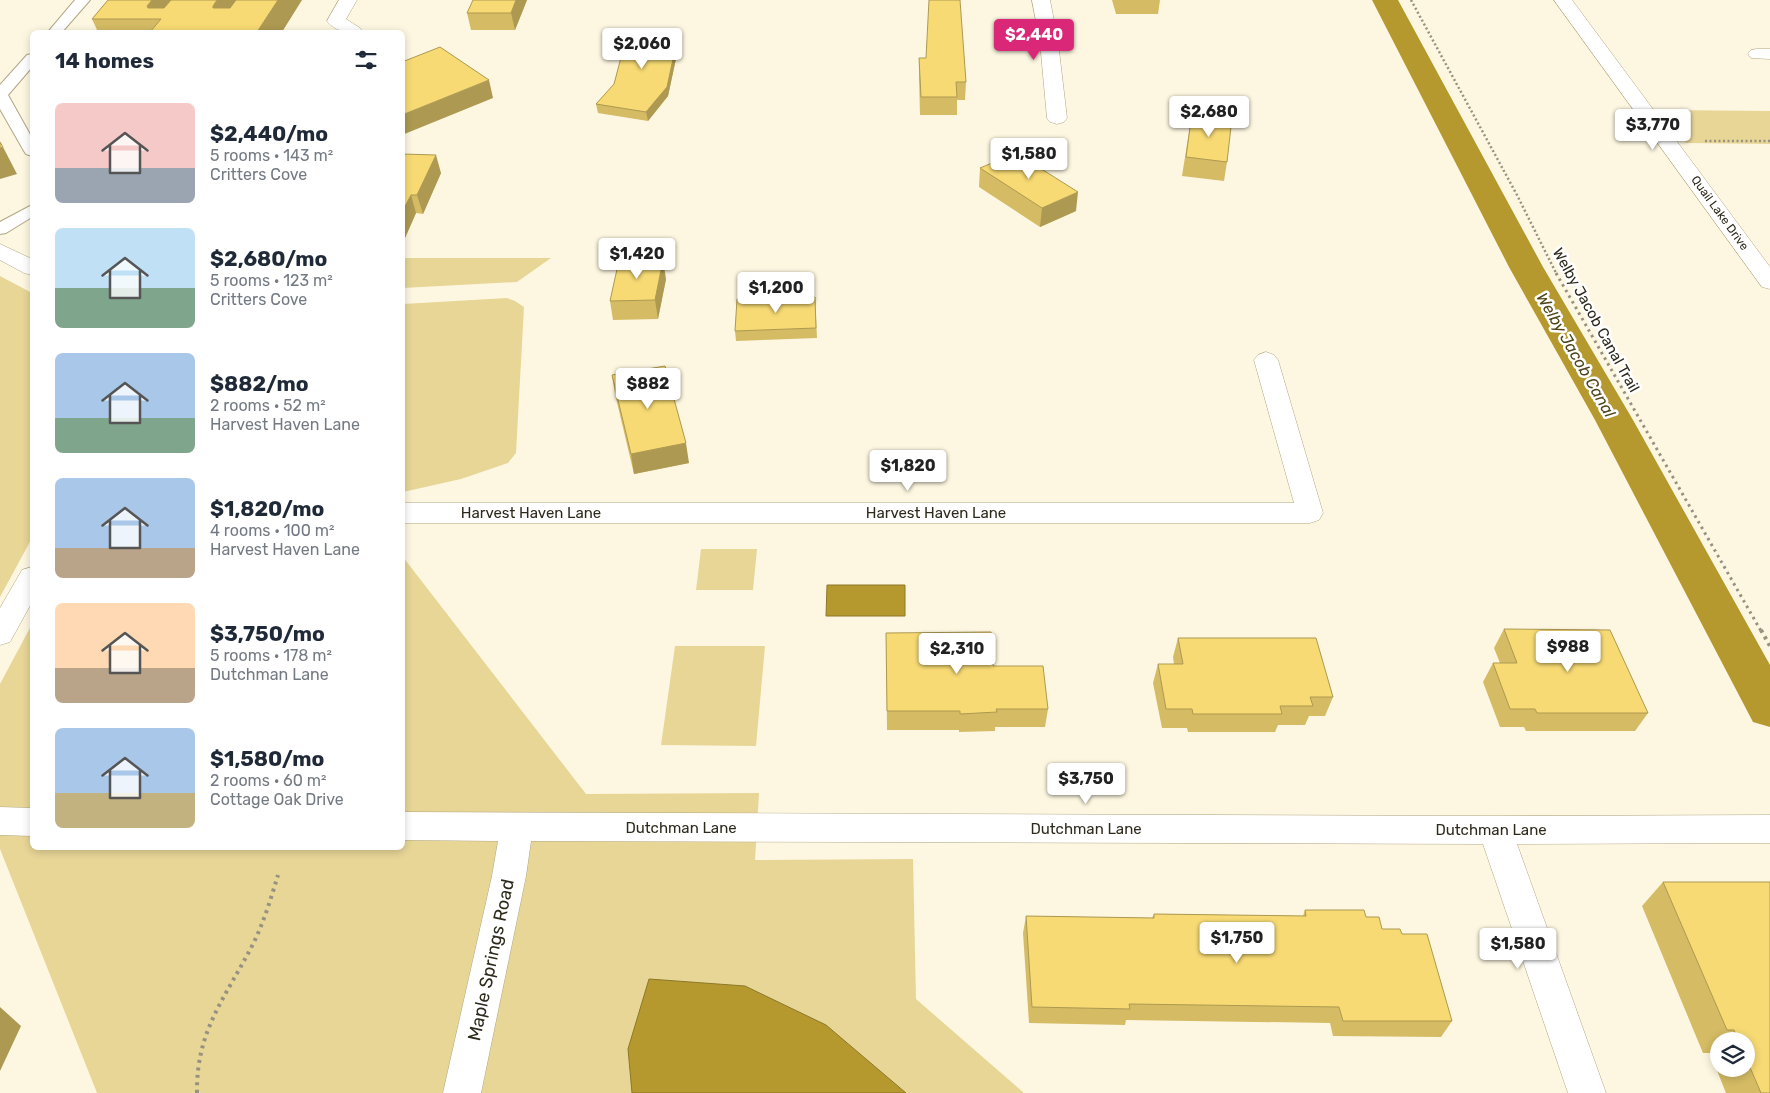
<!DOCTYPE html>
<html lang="en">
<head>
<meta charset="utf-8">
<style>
  :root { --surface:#fff; --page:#f6f6f7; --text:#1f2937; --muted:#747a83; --accent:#db2777 }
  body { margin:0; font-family:Rubik,sans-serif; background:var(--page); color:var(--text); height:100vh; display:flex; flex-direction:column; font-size:19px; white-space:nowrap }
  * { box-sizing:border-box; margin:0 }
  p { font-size:16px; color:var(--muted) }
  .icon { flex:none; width:28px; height:28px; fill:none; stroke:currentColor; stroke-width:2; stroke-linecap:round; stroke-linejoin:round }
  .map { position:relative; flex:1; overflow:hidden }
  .drawer { position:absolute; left:30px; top:30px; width:375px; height:820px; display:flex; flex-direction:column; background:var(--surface); border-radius:8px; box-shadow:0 2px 8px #0003 }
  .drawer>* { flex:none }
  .buttons { position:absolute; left:1710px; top:1032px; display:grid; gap:10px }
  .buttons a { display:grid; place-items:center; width:45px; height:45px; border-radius:50%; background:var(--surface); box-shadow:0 2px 8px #0003; font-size:25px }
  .price { position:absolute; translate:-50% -42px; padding:0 11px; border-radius:5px; background:#fff; color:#222; font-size:16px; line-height:32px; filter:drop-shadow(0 1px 2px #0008) }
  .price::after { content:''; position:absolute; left:50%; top:30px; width:15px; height:11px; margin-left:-8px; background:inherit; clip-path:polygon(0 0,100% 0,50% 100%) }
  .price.active { background:var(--accent); color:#fff }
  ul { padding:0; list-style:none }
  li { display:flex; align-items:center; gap:15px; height:125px; padding:0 25px }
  li span { display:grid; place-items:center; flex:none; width:140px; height:100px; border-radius:8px; color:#555 }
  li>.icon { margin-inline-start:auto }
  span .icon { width:60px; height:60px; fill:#fffc; stroke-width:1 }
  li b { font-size:21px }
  h2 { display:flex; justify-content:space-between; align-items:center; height:60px; padding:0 25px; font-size:21px }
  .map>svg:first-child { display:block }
  .green { fill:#e8d697 }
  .water { fill:#b6992e; stroke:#8d7728 }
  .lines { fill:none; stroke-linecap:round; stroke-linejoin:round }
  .canal { fill:#b6992e; fill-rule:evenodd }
  .service-casing { stroke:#b1a684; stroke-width:2 }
  .minor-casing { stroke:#b1a684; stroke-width:1 }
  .path-far2 { stroke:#979280; stroke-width:2.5; stroke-dasharray:2 2.5; stroke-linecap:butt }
  .path-far1 { stroke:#979280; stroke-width:3; stroke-dasharray:2.5 4; stroke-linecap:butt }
  .path { stroke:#979280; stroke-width:4; stroke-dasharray:3 4.5; stroke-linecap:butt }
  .service { fill:#fff; fill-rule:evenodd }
  .minor { fill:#fff; fill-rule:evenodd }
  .wall { fill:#d4bb64; fill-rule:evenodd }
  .shaded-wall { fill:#ad9951 }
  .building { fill:#f7da74; stroke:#ad9951 }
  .labels { text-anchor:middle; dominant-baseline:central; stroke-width:5; stroke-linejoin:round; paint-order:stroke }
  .far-street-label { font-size:12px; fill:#2d291b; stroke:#fff }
  .street-label { font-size:15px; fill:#2d291b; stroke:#fff }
  .water-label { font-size:16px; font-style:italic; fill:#4f4318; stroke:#fff }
  .near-street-label { font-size:18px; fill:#2d291b; stroke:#fff }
</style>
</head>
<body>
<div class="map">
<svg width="1770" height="1093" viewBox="0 0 1770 1093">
  <rect width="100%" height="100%" fill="#fdf7e1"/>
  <path class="green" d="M1662,110L1770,111V144L1686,143Z
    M403,258H551L517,282L403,288Z
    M0,276L32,293V538L0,597Z
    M507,298L515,301L524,307L516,453L508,463L461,479L403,492V304Z
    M701,549H757L753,590H696Z
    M403,557L586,794L759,793L755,860L913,859L916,999L1024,1093H97L0,849V684L32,624V848H402Z
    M675,646H765L756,746L661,745Z"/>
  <path class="water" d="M827,585H905V616H826Z
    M649,979L745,986L826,1025L906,1093H632L628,1049Z"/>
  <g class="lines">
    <path class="canal" d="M1372,0H1398L1543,267L1633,420L1770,665V727L1753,722L1595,420L1509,267Z"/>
    <g class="service-casing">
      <path id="service" d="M75,0H90L62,32H48Z
        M32,54V67L8,95L32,138V156L26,154L24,151L0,109V85L27,55Z
        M32,205V217L6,233L0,234V222Z"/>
    </g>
    <g class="minor-casing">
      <path id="minor" d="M339,0H357L346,19L360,28L363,32C349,32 336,33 327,21Z
        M1032,0H1050L1058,42L1067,118L1064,122L1057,124L1050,122L1047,118L1040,42Z
        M1554,0H1572L1770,267V289L1762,287Z
        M1757,49H1770V59L1751,58L1748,54L1751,50Z
        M0,244L32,259V275L24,273L0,260Z
        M1266,352L1274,355L1278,360L1323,513L1319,520L1310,523H402V503H1294L1254,360L1258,355Z
        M32,567V602L10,642L0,645V608L22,570Z
        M0,807L32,808V836L0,835Z
        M402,812L1495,816L1770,815V843L1517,844L1606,1093H1568L1483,844L531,841L526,876L481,1093H443L492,876L498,841L402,840Z"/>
    </g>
    <path class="path-far2" d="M1411,0L1517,195L1557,275
      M1705,141H1770"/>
    <path class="path-far1" d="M1556,273L1761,631"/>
    <path class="path" d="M1761,630L1770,646
      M197,1093C196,1030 226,997 253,944C264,922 271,898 278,875"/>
    <use href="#service" class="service"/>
    <use href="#minor" class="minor"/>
  </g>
  <path class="wall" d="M108,0L282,32H98L92,19Z
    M527,0L515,30H471L467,13Z
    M1112,0H1160L1158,14H1116Z
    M679,31L680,40L668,96L648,121L598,113L596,104Z
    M919,58L966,82L965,100H957V115H920L919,76Z
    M1192,113L1227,162L1224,181L1182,176Z
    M402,154L441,173L423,214L416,213L405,238H402Z
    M980,168L1076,211L1040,227L979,187Z
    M666,279L658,319L613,320L610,301Z
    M815,297L817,338L736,341L735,331Z
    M612,375L689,463L634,474L615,394Z
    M1504,629L1648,713L1635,731H1526L1524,727H1500L1483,682L1493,663H1500L1494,648Z
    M886,633L993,666L1048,709L1045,727H995V731L959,732V730H887Z
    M1178,638L1333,697L1325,716H1309L1305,725H1278L1275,732H1188L1187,728H1162L1153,683L1158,664H1174L1173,657Z
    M1663,882H1770V1093H1726L1710,1053H1703L1642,906ZM1719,1041H1746V1069H1719Z
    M1305,910L1366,917L1382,929L1402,934L1452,1021L1441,1037L1333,1036L1330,1023L1126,1020L1125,1025L1029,1023L1023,933L1026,916L1152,918L1154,914L1303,916Z"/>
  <path class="shaded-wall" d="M152,0H181L161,19L148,8L147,6Z
    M217,0H244L222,31L213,8V6Z
    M278,0H302L282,32H257Z
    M516,0H527L515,30L511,13Z
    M679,31L680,40L668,96L648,121L646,112Z
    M489,80L493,98L402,135V115Z
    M3,147L17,174L0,179V148Z
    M436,155L441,173L423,214L417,195Z
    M1078,192L1076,211L1040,227L1042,208Z
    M411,195L416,213L405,238L402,229V212Z
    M663,260L666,279L658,319L655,300Z
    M686,443L689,463L634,474L631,454Z
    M0,1007L21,1026L0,1071Z"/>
  <path class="building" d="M108,0H152L147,6L148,8H164L171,0H217L213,6V8H230L236,0H278L257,32H150L161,19H92Z
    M473,0H516L511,13H467Z
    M929,0H960L966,82H956L957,97H921L919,58H926Z
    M628,31H679L667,87L646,112L596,104L614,84Z
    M440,47L489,80L402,115V62Z
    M1192,113L1232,118L1227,162L1186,157Z
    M0,142L3,147L0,148Z
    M1016,153L1078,192L1042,208L980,168Z
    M402,154L436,155L417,195H411L402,212Z
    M619,260H663L655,300L610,301Z
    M815,297L816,328L735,331L737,299Z
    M665,366L686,443L631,454L612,375Z
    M1504,629L1610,630L1648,713H1537L1535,709H1510L1493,663H1517Z
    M991,632L993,666H1043L1048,709H996L997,712L960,714V711H887L886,633Z
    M1178,638H1316L1333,697H1310L1313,706H1280L1282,714H1193L1192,709H1166L1158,664H1183Z
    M1663,882H1770V1093H1761L1746,1058V1041H1739L1734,1030H1727Z
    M1305,910H1364L1366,917H1379L1382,929H1400L1402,934H1427L1452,1021H1343L1339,1007L1129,1004L1130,1009L1032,1007L1026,916L1154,918V914L1306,916Z"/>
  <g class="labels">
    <g class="far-street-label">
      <text transform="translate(1720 213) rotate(54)">Quail Lake Drive</text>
    </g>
    <g class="street-label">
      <text transform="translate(1596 320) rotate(61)">Welby Jacob Canal Trail</text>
      <text x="531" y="513">Harvest Haven Lane</text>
      <text x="936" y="513">Harvest Haven Lane</text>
      <text x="681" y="828">Dutchman Lane</text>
      <text x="1086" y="829">Dutchman Lane</text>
      <text x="1491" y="830">Dutchman Lane</text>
    </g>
    <g class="water-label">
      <text transform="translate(1576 355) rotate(60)">Welby Jacob Canal</text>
    </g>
    <g class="near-street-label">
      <text transform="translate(491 960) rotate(-78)">Maple Springs Road</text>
    </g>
  </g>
</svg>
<div class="buttons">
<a><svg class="icon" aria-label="layers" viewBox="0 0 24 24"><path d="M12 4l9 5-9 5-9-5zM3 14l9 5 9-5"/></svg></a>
</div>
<b class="price active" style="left:1034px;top:61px">$2,440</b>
<b class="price" style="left:642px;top:70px">$2,060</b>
<b class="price" style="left:1209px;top:138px">$2,680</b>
<b class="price" style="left:1653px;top:151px">$3,770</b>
<b class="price" style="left:1029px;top:180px">$1,580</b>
<b class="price" style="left:637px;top:280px">$1,420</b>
<b class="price" style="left:776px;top:314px">$1,200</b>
<b class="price" style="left:648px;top:410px">$882</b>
<b class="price" style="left:908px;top:492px">$1,820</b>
<b class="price" style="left:1568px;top:673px">$988</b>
<b class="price" style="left:957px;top:675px">$2,310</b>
<b class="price" style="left:1086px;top:805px">$3,750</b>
<b class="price" style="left:1237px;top:964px">$1,750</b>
<b class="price" style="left:1518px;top:970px">$1,580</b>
<section class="drawer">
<h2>14 homes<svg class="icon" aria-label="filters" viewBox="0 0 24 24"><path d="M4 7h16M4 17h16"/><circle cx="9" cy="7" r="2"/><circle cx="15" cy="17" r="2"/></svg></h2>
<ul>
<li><span style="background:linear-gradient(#f6c9c9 65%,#9aa5b1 0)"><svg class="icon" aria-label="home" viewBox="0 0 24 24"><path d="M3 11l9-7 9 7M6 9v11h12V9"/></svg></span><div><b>$2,440/mo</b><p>5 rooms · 143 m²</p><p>Critters Cove</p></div></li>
<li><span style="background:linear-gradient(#bfe0f5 60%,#7fa58c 0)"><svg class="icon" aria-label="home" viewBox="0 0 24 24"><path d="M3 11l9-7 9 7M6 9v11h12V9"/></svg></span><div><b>$2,680/mo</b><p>5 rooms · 123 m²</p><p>Critters Cove</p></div></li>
<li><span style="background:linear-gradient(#a9c7e8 65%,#7fa58c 0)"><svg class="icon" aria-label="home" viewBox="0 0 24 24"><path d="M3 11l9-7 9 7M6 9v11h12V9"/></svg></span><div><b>$882/mo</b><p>2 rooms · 52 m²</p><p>Harvest Haven Lane</p></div></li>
<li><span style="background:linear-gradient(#a9c7e8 70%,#b9a48a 0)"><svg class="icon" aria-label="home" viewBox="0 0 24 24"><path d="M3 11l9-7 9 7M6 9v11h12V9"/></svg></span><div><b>$1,820/mo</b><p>4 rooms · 100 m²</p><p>Harvest Haven Lane</p></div></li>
<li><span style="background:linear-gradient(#ffd9b3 65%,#b9a48a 0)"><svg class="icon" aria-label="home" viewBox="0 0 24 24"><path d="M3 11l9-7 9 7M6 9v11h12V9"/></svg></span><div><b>$3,750/mo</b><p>5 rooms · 178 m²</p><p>Dutchman Lane</p></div></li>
<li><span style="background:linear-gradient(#a9c7e8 65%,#c2b280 0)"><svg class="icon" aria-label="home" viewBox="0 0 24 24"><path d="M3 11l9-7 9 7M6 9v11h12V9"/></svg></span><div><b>$1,580/mo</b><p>2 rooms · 60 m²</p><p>Cottage Oak Drive</p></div></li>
</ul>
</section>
</div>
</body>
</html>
